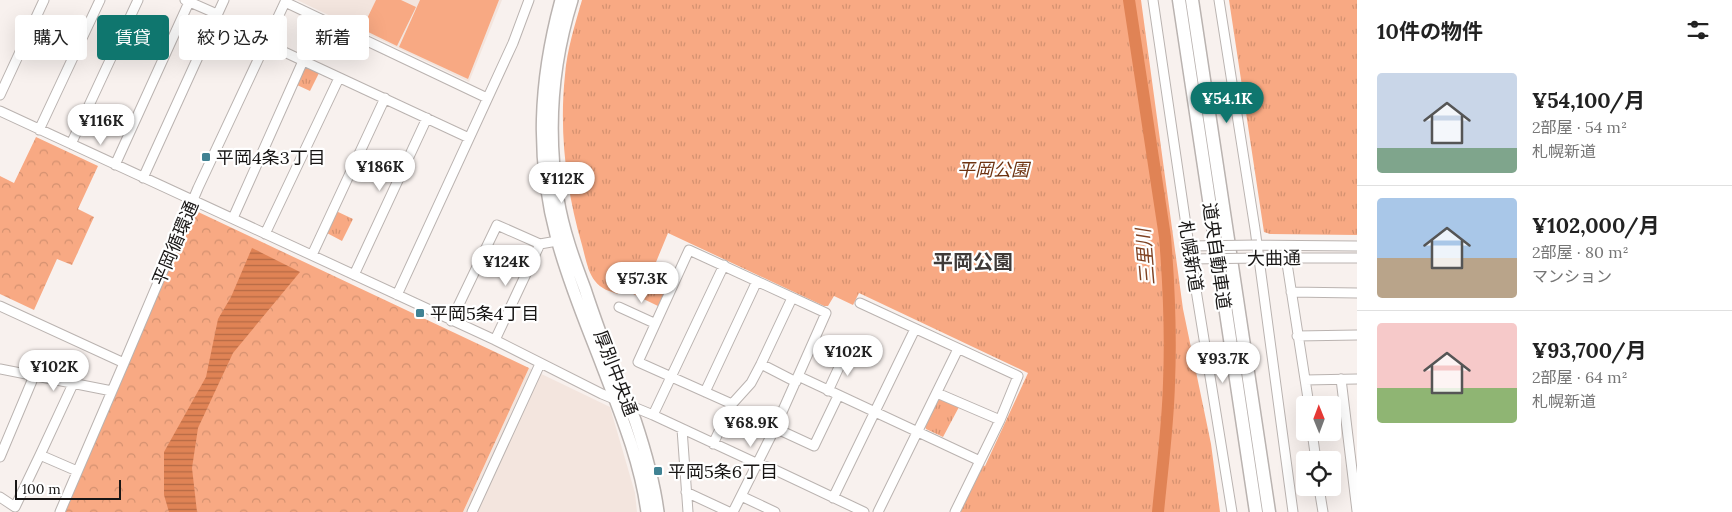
<!DOCTYPE html>
<html lang="ja">
<head>
<meta charset="utf-8">
<style>
  :root { --surface:#fff; --page:#f2f2f2; --text:#222; --muted:#767676; --line:#e0e0e0; --accent:#0f766e }
  body { margin:0; font-family:Lora,"Noto Sans JP",serif; background:var(--page); color:var(--text); height:100vh; display:flex; flex-direction:column; font-size:19px; white-space:nowrap }
  * { box-sizing:border-box; margin:0 }
  p { font-size:16px; color:var(--muted) }
  .icon { flex:none; width:28px; height:28px; fill:none; stroke:currentColor; stroke-width:2; stroke-linecap:round; stroke-linejoin:round }
  .map { position:relative; flex:1; overflow:hidden }
  .panel { display:flex; flex-direction:column; background:var(--surface); width:375px }
  .panel>* { flex:none }
  .hud { position:absolute; left:15px; top:15px; width:475px; height:45px; display:flex; gap:10px }
  .needle { width:32px; rotate:359deg }
  .controls { position:absolute; left:1296px; top:396px; display:grid; gap:10px }
  .controls a { display:grid; place-items:center; width:45px; height:45px; border-radius:5px; background:var(--surface); box-shadow:0 5px 20px #0002; font-size:25px }
  .scale { position:absolute; left:15px; bottom:12px; width:106px; box-sizing:border-box; padding-left:5px; border:2px solid #181615; border-top:0; font-size:14px; line-height:18px; white-space:nowrap; color:#181615; -webkit-text-stroke:4px #fff; paint-order:stroke }
  .price { position:absolute; translate:-50% -42px; padding:0 11px; border-radius:18px; background:#fff; color:#222; font-size:16px; line-height:32px; filter:drop-shadow(0 1px 2px #0008) }
  .price::after { content:''; position:absolute; left:50%; top:30px; width:15px; height:11px; margin-left:-8px; background:inherit; clip-path:polygon(0 0,100% 0,50% 100%) }
  .price.active { background:var(--accent); color:#fff }
  ul { padding:0; list-style:none }
  li { display:flex; align-items:center; gap:15px; height:125px; padding:0 20px }
  li+li { border-top:1px solid var(--line) }
  li span { display:grid; place-items:center; flex:none; width:140px; height:100px; border-radius:5px; color:#555 }
  li>.icon { margin-inline-start:auto }
  span .icon { width:60px; height:60px; fill:#fffc; stroke-width:1 }
  li b { font-size:21px }
  h2 { display:flex; justify-content:space-between; align-items:center; height:60px; padding:0 20px; font-size:21px }
  .chip { padding:0 18px; border-radius:5px; background:var(--surface); box-shadow:0 5px 20px #0002; font-size:18px; line-height:45px }
  .chip.active { background:var(--accent); color:#fff }
  main { display:flex; flex:1; min-height:0 }
  .map>svg:first-child { display:block }
  .built { fill:#f3e5de }
  .grass { fill:#f8a983 }
  .forest { fill:url(#forest-crowns) }
  .park { fill:url(#park-tufts) }
  .water { fill:url(#water-rules) }
  .lines { fill:none; stroke-linecap:round; stroke-linejoin:round }
  .river { stroke:#e08355; stroke-width:12 }
  .minor-casing { stroke:#bab3b0; stroke-width:11 }
  .major-casing { stroke:#bab3b0; stroke-width:14 }
  .highway-casing { stroke:#bab3b0; stroke-width:15 }
  .minor { stroke:#fff; stroke-width:9 }
  .major { stroke:#fff; stroke-width:11 }
  .highway { stroke:#fff; stroke-width:12 }
  .minor-bridge-casing { stroke:#bab3b0; stroke-width:11; stroke-linecap:butt }
  .minor-bridge { stroke:#fff; stroke-width:9 }
  .poi-dot { fill:#408293; stroke:#fff; stroke-width:2 }
  .labels { text-anchor:middle; dominant-baseline:central; stroke-width:4.5; stroke-linejoin:round; paint-order:stroke }
  .poi-label { font-size:18px; fill:#181615; stroke:#fff; text-anchor:start }
  .park-label { font-size:18px; font-style:italic; fill:#6e3311; stroke:#fff }
  .street-label { font-size:18px; fill:#181615; stroke:#fff }
  .water-label { font-size:19px; font-style:italic; fill:#7f4121; stroke:#fff }
  .quarter-label { font-size:20px; font-weight:bold; fill:#3f3a38; stroke:#fff }
</style>
</head>
<body>
<main>
<div class="map">
<svg width="1357" height="512" viewBox="0 0 1357 512">
  <defs>
    <pattern id="forest-crowns" width="20" height="18" patternUnits="userSpaceOnUse" patternTransform="scale(1.25)"><rect width="20" height="18" fill="#f8a983"/><path d="M2 6a3 3 0 1 1 6 0M12 15a3 3 0 1 1 6 0" fill="none" stroke="#d49170"/></pattern>
    <pattern id="park-tufts" width="24" height="20" patternUnits="userSpaceOnUse" patternTransform="scale(1.25)"><rect width="24" height="20" fill="#f8a983"/><path d="M3 7l-1-3M5 7V3M7 7l1-3M15 17l-1-3M17 17v-4M19 17l1-3" fill="none" stroke="#d49170"/></pattern>
    <pattern id="water-rules" width="6" height="5" patternUnits="userSpaceOnUse" patternTransform="scale(1.25)"><rect width="6" height="5" fill="#e08355"/><path d="M0 2.5h6" fill="none" stroke="#b56a45"/></pattern>
  </defs>
  <rect width="100%" height="100%" fill="#f8f1ee"/>
  <path class="built" d="M297,0H502L469,82Z
    M529,368L610,407L635,493L637,512H463Z"/>
  <path class="grass" d="M376,0H401L416,7L397,46L362,29Z
    M420,0H499L468,79L399,47Z"/>
  <path class="forest" d="M36,137L98,166L78,209L94,217L72,265L57,259L34,310L0,294V176L14,183Z
    M194,210L529,368L463,512H65Z"/>
  <path class="park" d="M582,0H1141L1183,309L1211,444L1220,512H958L980,464L985,466L1028,373L859,293L853,305L834,296L828,306H824L668,233L654,267L639,285L655,268L672,277L658,306L629,292L639,285L618,294C609,291 601,289 595,281C588,273 585,256 582,245C566,190 559,132 565,75C567,49 575,25 582,0Z
    M1229,0H1357V235L1270,234L1264,232Z
    M308,68L319,73L310,91L297,85L304,69Z
    M336,211L353,219L342,241L325,232Z
    M941,398L959,407L943,437L926,429L925,427L938,399Z"/>
  <path class="water" d="M252,248L300,272L233,353L198,428L192,468L197,512H169L164,495V452L206,377L218,319L231,297Z"/>
  <g class="lines">
    <path class="river" d="M1129,0L1165,237C1169,286 1171,334 1169,383C1168,426 1162,469 1158,512"/>
    <g class="minor-casing">
      <path id="minor" d="M185,0L217,14
        M1153,0L1191,259L1232,512
        M1219,0L1255,229L1293,512
        M285,2L487,98
        M265,43L469,138
        M0,95L44,0
        M0,111L495,340L602,394L653,415L756,463L773,469L864,512
        M39,130L100,0
        M71,144L138,0
        M115,165L190,0
        M143,178L224,0
        M233,218L303,61
        M265,234L339,78
        M1257,245L1357,246
        M312,255L385,98
        M1286,257L1309,405
        M1259,258H1357
        M354,275L427,118
        M1291,292L1357,293
        M397,295L513,43L529,0
        M860,303L1018,376L1000,420L955,512
        M0,306L124,363L198,188L286,0
        M619,307L654,323
        M451,321L497,225L540,244L557,241
        M1297,336L1357,335
        M495,340L540,244
        M761,364L796,382
        M0,369L112,391
        M798,376L980,461
        M1341,379L1357,511
        M1305,380L1357,379
        M828,391L846,352
        M705,392L757,281
        M937,393L1000,420
        M732,404L638,362L689,250L826,313L775,428L733,512
        M653,415L724,265
        M775,428L814,446L838,396
        M682,429L688,512
        M1312,432L1316,460
        M713,444L732,404L751,383L761,364L792,298
        M40,455L77,471
        M0,457L34,376
        M1319,488L1323,512
        M686,492L729,512
        M741,496L775,512
        M0,497L15,507L40,455L73,384
        M833,498L915,329
        M60,512L124,363
        M472,512L540,364
        M878,512L958,349"/>
    </g>
    <g class="major-casing">
      <path id="major" d="M561,0C539,81 535,157 557,239C568,281 585,321 600,360C619,410 640,459 647,512
        M572,0C552,64 547,132 558,199C563,230 574,260 585,289C595,320 607,351 618,382C623,395 630,407 635,420C645,450 654,481 658,512"/>
    </g>
    <g class="highway-casing">
      <path id="highway" d="M1179,0L1256,512
        M1192,0L1269,512"/>
    </g>
    <use href="#minor" class="minor"/>
    <use href="#major" class="major"/>
    <use href="#highway" class="highway"/>
    <g class="minor-bridge-casing">
      <path id="minor-bridge" d="M1190,246L1257,245
        M1191,259L1259,258"/>
    </g>
    <use href="#minor-bridge" class="minor-bridge"/>
  </g>
  <g class="poi-dot">
    <rect x="201" y="152" width="10" height="10" rx="2.5"/>
    <rect x="415" y="308" width="10" height="10" rx="2.5"/>
    <rect x="653" y="466" width="10" height="10" rx="2.5"/>
  </g>
  <g class="labels">
    <g class="poi-label">
      <text x="216" y="157">平岡4条3丁目</text>
      <text x="430" y="313">平岡5条4丁目</text>
      <text x="668" y="471">平岡5条6丁目</text>
    </g>
    <g class="park-label">
      <text x="993" y="169">平岡公園</text>
    </g>
    <g class="street-label">
      <text transform="translate(175 243) rotate(-67)">平岡循環通</text>
      <text transform="translate(1191 256) rotate(81)">札幌新道</text>
      <text transform="translate(1217 256) rotate(82)">道央自動車道</text>
      <text transform="translate(1274 258) rotate(-1)">大曲通</text>
      <text transform="translate(616 373) rotate(69)">厚別中央通</text>
    </g>
    <g class="water-label">
      <text transform="translate(1145 257) rotate(-95)">三里川</text>
    </g>
    <g class="quarter-label">
      <text x="973" y="261">平岡公園</text>
    </g>
  </g>
</svg>
<div class="controls">
<a><svg class="needle" viewBox="-14 -14 28 28"><path d="M0-13l5 13h-10z" fill="#e53935"/><path d="M0 13l5-13h-10z" fill="#767676"/></svg></a>
<a><svg class="icon" aria-label="locate" viewBox="0 0 24 24"><circle cx="12" cy="12" r="6"/><path d="M12 2v4M12 18v4M2 12h4M18 12h4"/></svg></a>
</div>
<div class="scale">100 m</div>
<b class="price active" style="left:1227px;top:124px">¥54.1K</b>
<b class="price" style="left:101px;top:146px">¥116K</b>
<b class="price" style="left:380px;top:192px">¥186K</b>
<b class="price" style="left:562px;top:204px">¥112K</b>
<b class="price" style="left:506px;top:287px">¥124K</b>
<b class="price" style="left:642px;top:304px">¥57.3K</b>
<b class="price" style="left:848px;top:377px">¥102K</b>
<b class="price" style="left:1223px;top:384px">¥93.7K</b>
<b class="price" style="left:54px;top:392px">¥102K</b>
<b class="price" style="left:751px;top:448px">¥68.9K</b>
<div class="hud">
<a class="chip">購入</a>
<a class="chip active">賃貸</a>
<a class="chip">絞り込み</a>
<a class="chip">新着</a>
</div>
</div>
<section class="panel">
<h2>10件の物件<svg class="icon" aria-label="filters" viewBox="0 0 24 24"><path d="M4 7h16M4 17h16"/><circle cx="9" cy="7" r="2"/><circle cx="15" cy="17" r="2"/></svg></h2>
<ul>
<li><span style="background:linear-gradient(#c9d6e8 75%,#7fa58c 0)"><svg class="icon" aria-label="home" viewBox="0 0 24 24"><path d="M3 11l9-7 9 7M6 9v11h12V9"/></svg></span><div><b>¥54,100/月</b><p>2部屋 · 54 m²</p><p>札幌新道</p></div></li>
<li><span style="background:linear-gradient(#a9c7e8 60%,#b9a48a 0)"><svg class="icon" aria-label="home" viewBox="0 0 24 24"><path d="M3 11l9-7 9 7M6 9v11h12V9"/></svg></span><div><b>¥102,000/月</b><p>2部屋 · 80 m²</p><p>マンション</p></div></li>
<li><span style="background:linear-gradient(#f6c9c9 65%,#8fb573 0)"><svg class="icon" aria-label="home" viewBox="0 0 24 24"><path d="M3 11l9-7 9 7M6 9v11h12V9"/></svg></span><div><b>¥93,700/月</b><p>2部屋 · 64 m²</p><p>札幌新道</p></div></li>
</ul>
</section>
</main>
</body>
</html>
